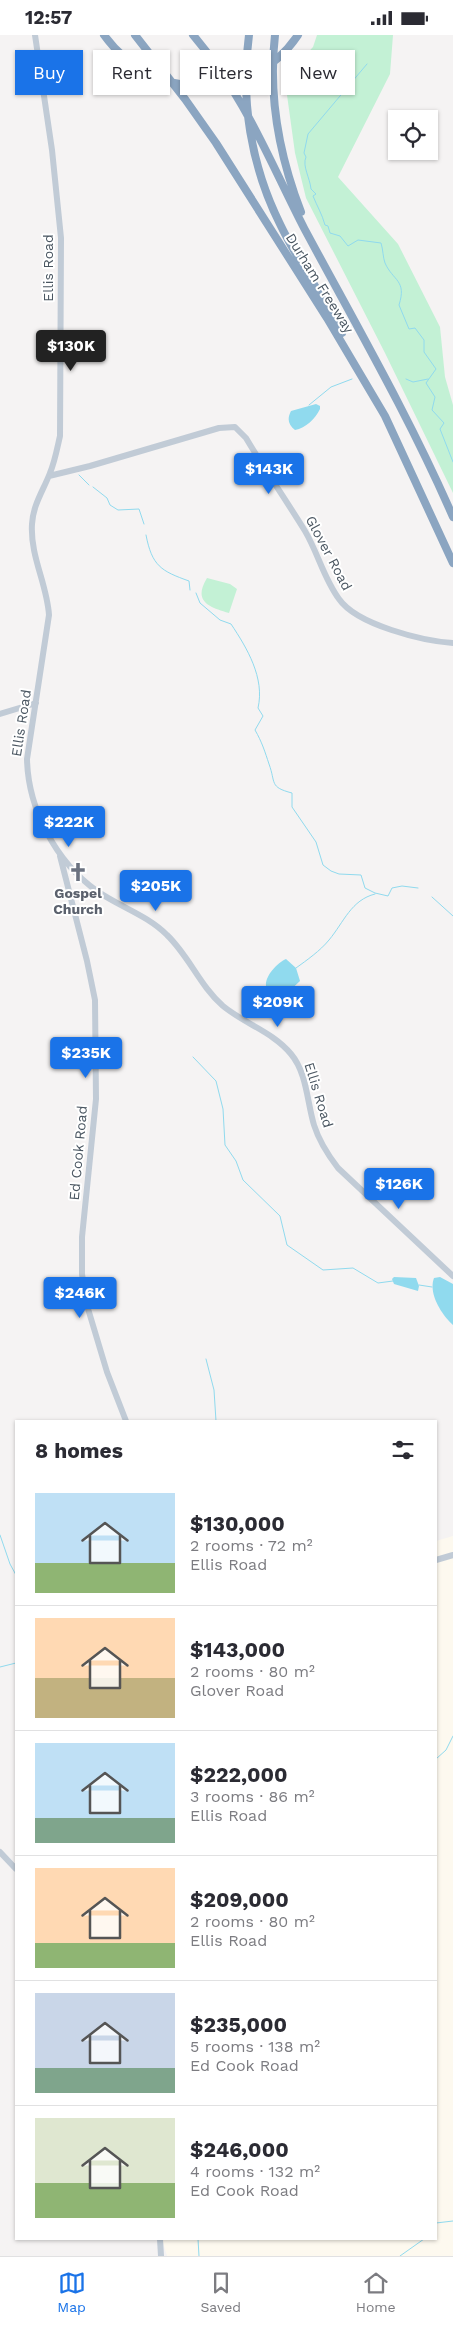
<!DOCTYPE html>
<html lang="en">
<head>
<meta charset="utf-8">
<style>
  :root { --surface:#fff; --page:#f2f2f3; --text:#2b2b33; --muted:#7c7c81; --line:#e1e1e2; --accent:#1a73e8 }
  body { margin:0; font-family:"Work Sans",sans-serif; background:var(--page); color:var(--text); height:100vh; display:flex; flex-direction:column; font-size:19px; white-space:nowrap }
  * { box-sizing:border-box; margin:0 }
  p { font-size:16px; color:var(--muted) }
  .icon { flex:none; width:28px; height:28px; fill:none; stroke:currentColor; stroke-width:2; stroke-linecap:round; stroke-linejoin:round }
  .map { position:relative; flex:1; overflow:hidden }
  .panel { position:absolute; left:15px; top:1385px; width:422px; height:820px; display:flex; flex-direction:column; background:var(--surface); border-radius:0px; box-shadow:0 1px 4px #0004 }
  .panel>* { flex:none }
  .banner { position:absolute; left:15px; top:15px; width:424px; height:45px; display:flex; gap:10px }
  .buttons { position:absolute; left:388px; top:75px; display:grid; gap:10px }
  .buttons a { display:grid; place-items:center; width:50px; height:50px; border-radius:0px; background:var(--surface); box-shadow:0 1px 4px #0004; font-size:25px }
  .price { position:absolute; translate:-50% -42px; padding:0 11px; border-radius:5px; background:var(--accent); color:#fff; font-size:16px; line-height:32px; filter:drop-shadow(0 1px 2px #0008) }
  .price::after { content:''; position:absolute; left:50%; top:30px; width:15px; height:11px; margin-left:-8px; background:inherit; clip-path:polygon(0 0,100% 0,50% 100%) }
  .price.active { background:#222; color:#fff }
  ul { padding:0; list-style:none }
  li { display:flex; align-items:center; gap:15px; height:125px; padding:0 20px }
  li+li { border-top:1px solid var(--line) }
  li span { display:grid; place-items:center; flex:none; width:140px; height:100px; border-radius:0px; color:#555 }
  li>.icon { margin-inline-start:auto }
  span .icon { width:60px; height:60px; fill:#fffc; stroke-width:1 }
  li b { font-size:21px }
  h2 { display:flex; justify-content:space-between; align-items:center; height:60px; padding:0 20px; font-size:21px }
  .pill { padding:0 18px; border-radius:0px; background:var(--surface); box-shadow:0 1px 4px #0004; font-size:18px; line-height:45px }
  .pill.active { background:var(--accent); color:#fff }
  .status { display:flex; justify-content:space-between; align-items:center; height:35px; padding:0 25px; background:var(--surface); direction:ltr }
  .status svg { height:14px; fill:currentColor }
  .tab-bar { display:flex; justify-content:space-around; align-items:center; height:70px; border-top:1px solid var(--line); background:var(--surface); font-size:14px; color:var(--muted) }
  .tab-bar a { display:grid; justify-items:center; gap:2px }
  .tab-bar .active { color:var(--accent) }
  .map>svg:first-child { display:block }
  .commercial { fill:#fdf9ef }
  .green { fill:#c3f1d5 }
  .water { fill:#90daee }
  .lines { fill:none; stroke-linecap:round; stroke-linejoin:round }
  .stream { stroke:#90daee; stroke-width:1 }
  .secondary { stroke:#c1cbd6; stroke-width:6 }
  .highway { stroke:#8ba5c1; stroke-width:8 }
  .labels { text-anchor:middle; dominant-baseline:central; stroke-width:4; stroke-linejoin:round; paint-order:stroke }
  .street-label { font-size:14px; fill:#4a5661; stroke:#fff }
  .worship-label { font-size:14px; font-weight:bold; fill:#5b616d; stroke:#fff }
</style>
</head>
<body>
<div class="status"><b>12:57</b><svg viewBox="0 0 49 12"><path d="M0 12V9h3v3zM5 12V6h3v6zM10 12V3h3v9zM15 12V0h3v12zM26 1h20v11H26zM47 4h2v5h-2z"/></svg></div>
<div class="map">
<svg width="453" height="2221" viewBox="0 0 453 2221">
  <rect width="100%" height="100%" fill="#f5f3f3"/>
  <path class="commercial" d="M453,1501V2221H167L162,2204H436V1506Z"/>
  <path class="green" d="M317,0H393L390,39L338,142L398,209L440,292L445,342L453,370V458L385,318L306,163L295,118L287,60L288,39L313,12Z
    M207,543L230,549L237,554L229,578C208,572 193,566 207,543Z"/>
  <path class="water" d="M316,369L320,371V374C315,384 306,393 295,395C288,389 287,384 291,376Z
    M286,924L296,933L300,946L284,961L277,963C273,960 267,956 266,951C265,941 277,928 286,924Z
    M394,1242L416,1243L419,1251L418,1256L394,1249L392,1244Z
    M440,1242L453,1249V1290C442,1280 428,1259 434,1243Z"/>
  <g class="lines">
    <path class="stream" d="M367,29L308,99L304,118L306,122C302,131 310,143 311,154L316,159L313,161C317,171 322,179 325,190L328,191L330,198L340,201L348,211L358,205L381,208C383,214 383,223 385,228C393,246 407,245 399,270L409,294L415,293L424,305V317L436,334L426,348L435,362L432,375L444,388L440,394L453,427
      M406,344L413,347L428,344
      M309,370L331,352L352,344
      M79,440L89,450
      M93,452L107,463L110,470L118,475L139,474L144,489
      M146,500C152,531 161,536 189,546L190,555
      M196,558L200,568L220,585L231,589C247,613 265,643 258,673L263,681L255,695C262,707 265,717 269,729C276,748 269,752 292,758V772L316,807L323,830L331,836L339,839L361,840L365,853L375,858L388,861L392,853L402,851L418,853
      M432,862L453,881
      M296,933C307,925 320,916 329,905C344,887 351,865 375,859
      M193,1022L216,1046L223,1074L225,1110L236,1126L243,1145L280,1181L287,1210L323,1235L353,1233L378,1248L393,1246
      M419,1250L432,1252
      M206,1324L214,1355L216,1386
      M0,1500L10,1529L16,1540
      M0,1632L16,1628
      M436,1724L446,1715L453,1701
      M436,2188L453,2186
      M198,2204L199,2221
      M400,2221L424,2204"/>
    <path class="secondary" d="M35,0L52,115L61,203L60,401C57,414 55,426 50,438C43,456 33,470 32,489C30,521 47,549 49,580L27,724C28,774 56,827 97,856C120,872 147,880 167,900C189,921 200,951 223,971C245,989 273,997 291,1019C307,1038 307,1067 314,1090C319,1106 328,1120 338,1133L453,1241
      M49,441L90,431L219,393L235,392L246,403C265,435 286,465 305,496C318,518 324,544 339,564C357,590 423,606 453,608
      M0,679L36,668
      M60,821L87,926L95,965L96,1064L82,1202V1239L86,1267L107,1337L126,1386
      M436,1525L453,1520
      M0,1817L16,1834
      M160,2204L161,2221"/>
    <path class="highway" d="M104,0C152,67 251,70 298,0
      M135,0L185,64L216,108L327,283L385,381L453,528
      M193,0C245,61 268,123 304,193C355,288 410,383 453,482
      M249,0C240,64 251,131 280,189C298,227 323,261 342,298
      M275,0C268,61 279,120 301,177"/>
  </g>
  <defs>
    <g id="church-bare" transform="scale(1.5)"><path d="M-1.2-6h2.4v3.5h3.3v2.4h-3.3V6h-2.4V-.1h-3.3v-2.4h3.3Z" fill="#6b7280" stroke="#fff" stroke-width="2.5" paint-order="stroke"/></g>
  </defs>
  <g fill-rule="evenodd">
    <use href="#church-bare" x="78" y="837"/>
  </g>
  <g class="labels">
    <g class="street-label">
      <text transform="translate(48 233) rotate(-90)">Ellis Road</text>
      <text transform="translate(320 248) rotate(58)">Durham Freeway</text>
      <text transform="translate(329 518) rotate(62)">Glover Road</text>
      <text transform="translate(21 688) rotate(-81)">Ellis Road</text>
      <text transform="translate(319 1060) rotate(73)">Ellis Road</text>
      <text transform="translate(78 1118) rotate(-85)">Ed Cook Road</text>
    </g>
    <g class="worship-label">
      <text x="78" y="858">Gospel<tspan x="78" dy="16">Church</tspan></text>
    </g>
  </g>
</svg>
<div class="buttons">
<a><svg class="icon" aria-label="locate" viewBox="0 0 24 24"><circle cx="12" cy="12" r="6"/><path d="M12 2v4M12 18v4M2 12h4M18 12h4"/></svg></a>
</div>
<b class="price active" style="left:71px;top:337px">$130K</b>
<b class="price" style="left:269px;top:460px">$143K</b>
<b class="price" style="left:69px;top:813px">$222K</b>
<b class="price" style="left:156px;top:877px">$205K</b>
<b class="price" style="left:278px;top:993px">$209K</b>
<b class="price" style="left:86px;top:1044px">$235K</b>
<b class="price" style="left:399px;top:1175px">$126K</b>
<b class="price" style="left:80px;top:1284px">$246K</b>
<div class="banner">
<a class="pill active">Buy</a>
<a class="pill">Rent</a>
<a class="pill">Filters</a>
<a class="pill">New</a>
</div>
<section class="panel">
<h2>8 homes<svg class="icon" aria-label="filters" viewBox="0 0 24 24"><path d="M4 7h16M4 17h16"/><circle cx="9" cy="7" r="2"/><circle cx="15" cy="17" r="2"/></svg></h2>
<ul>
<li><span style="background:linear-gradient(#bfe0f5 70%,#8fb573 0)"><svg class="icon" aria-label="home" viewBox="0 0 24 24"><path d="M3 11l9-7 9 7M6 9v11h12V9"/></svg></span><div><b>$130,000</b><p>2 rooms · 72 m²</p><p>Ellis Road</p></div></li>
<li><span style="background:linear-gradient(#ffd9b3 60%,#c2b280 0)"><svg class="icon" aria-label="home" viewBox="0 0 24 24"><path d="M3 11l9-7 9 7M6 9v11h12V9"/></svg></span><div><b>$143,000</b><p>2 rooms · 80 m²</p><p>Glover Road</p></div></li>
<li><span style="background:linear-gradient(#bfe0f5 75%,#7fa58c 0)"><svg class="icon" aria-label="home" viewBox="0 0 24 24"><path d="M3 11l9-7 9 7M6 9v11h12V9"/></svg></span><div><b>$222,000</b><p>3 rooms · 86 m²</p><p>Ellis Road</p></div></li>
<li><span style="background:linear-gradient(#ffd9b3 75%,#8fb573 0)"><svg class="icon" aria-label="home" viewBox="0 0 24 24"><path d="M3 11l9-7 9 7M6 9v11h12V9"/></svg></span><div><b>$209,000</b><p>2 rooms · 80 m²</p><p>Ellis Road</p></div></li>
<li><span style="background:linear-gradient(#c9d6e8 75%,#7fa58c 0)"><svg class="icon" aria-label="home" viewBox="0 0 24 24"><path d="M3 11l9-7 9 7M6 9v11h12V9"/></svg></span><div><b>$235,000</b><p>5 rooms · 138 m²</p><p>Ed Cook Road</p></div></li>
<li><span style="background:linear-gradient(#dfe7d0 65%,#8fb573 0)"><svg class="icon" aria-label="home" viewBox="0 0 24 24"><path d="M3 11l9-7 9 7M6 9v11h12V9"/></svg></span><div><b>$246,000</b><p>4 rooms · 132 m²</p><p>Ed Cook Road</p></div></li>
</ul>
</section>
</div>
<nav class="tab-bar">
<a class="active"><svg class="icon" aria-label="map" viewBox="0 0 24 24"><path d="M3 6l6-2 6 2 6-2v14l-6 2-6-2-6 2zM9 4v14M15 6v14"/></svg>Map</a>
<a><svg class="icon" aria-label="saved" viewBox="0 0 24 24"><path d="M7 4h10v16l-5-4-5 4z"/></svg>Saved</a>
<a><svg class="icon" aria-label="home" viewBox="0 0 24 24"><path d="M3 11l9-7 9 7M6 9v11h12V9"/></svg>Home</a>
</nav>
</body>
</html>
